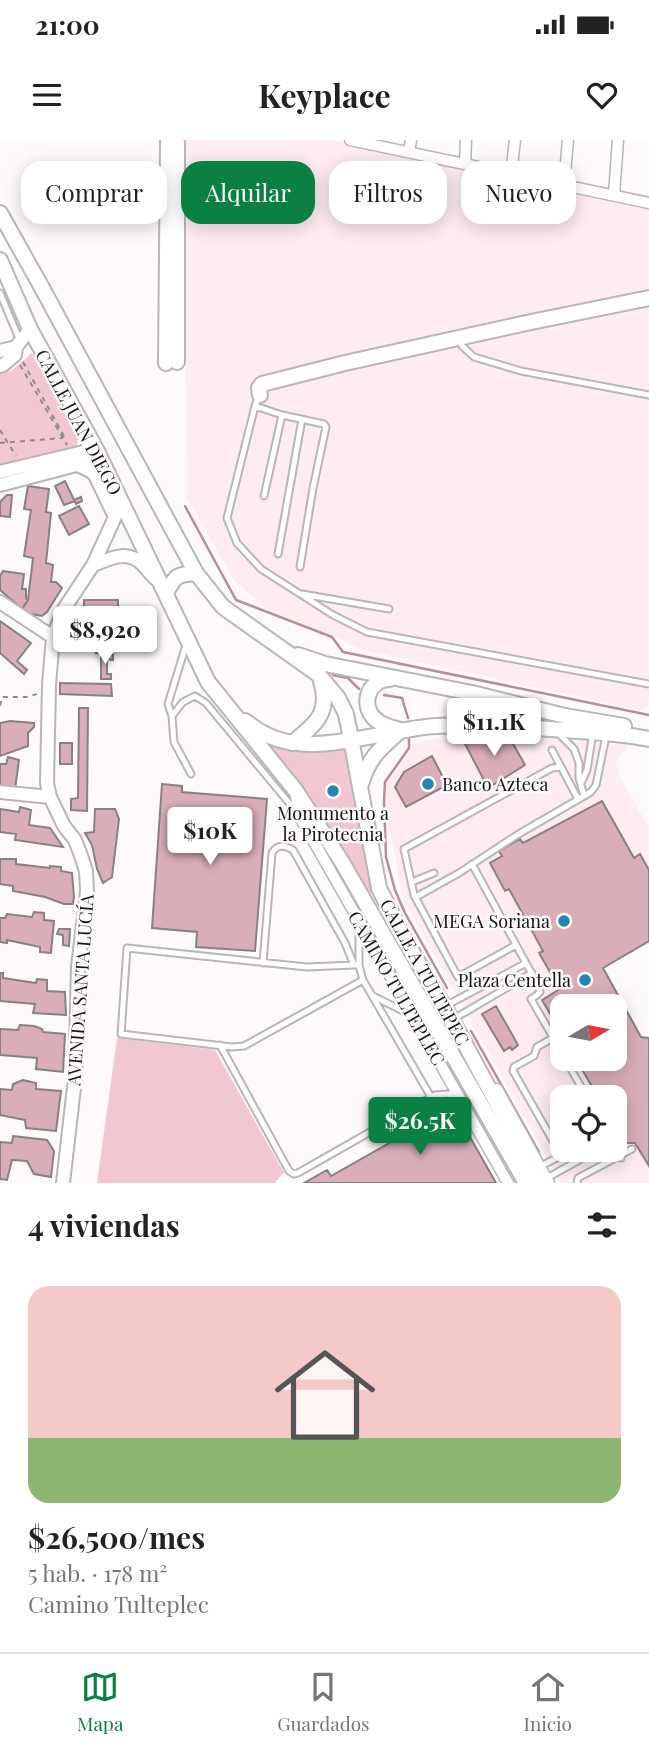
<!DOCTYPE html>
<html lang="es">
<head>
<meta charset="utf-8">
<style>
  :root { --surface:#fff; --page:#f2f2f2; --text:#222; --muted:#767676; --line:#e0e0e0; --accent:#0b8043 }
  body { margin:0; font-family:"Playfair Display",serif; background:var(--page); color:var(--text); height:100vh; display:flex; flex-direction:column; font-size:26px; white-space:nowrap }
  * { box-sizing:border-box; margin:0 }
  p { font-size:23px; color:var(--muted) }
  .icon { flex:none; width:38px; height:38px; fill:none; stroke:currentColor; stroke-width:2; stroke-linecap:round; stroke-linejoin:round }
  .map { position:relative; height:1043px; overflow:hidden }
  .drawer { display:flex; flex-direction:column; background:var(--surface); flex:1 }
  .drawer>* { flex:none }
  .banner { position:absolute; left:21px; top:21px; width:607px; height:63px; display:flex; gap:14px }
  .needle { width:46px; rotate:80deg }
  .fabs { position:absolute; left:550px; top:854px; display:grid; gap:14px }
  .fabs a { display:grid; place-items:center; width:77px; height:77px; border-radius:14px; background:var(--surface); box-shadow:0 4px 18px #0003; font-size:35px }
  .price { position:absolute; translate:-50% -60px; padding:0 16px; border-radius:7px; background:#fff; color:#222; font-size:23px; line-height:46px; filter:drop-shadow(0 2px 4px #0008) }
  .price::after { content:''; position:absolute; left:50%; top:42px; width:21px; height:16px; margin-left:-10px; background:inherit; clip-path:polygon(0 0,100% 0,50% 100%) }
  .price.active { background:var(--accent); color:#fff }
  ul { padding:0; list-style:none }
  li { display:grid; align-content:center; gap:14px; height:371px; padding:0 28px }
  li span { display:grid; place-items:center; height:217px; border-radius:21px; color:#555 }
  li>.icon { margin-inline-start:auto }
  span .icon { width:126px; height:126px; fill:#fffc; stroke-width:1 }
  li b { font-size:30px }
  h2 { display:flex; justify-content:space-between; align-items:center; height:84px; padding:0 28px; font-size:30px }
  .chip { padding:0 24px; border-radius:21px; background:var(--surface); box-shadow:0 4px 18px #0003; font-size:24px; line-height:63px }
  .chip.active { background:var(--accent); color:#fff }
  .status { display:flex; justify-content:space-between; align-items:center; height:49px; padding:0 35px; background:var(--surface); direction:ltr }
  .status svg { height:19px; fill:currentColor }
  header { display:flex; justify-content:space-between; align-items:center; height:91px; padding:0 28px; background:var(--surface); font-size:32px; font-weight:700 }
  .menu { display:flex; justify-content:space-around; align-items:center; height:98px; border-top:2px solid var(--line); background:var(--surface); font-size:19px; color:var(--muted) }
  .menu a { display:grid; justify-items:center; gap:4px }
  .menu .active { color:var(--accent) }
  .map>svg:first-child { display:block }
  .built { fill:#feecf0; fill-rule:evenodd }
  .green { fill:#f1c8d1 }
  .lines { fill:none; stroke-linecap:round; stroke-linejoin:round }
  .stream { stroke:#b88e98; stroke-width:2.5 }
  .building { fill:#d9aeb8; stroke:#888082; stroke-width:2 }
  .service-casing { stroke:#bcb4b6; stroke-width:9 }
  .minor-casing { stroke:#bcb4b6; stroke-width:13 }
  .tertiary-casing { stroke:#bcb4b6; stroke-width:16 }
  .secondary-casing { stroke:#bcb4b6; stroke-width:18 }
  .path { stroke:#8e8b8b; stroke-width:2; stroke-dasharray:5 5; stroke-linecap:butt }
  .service { stroke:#fff; stroke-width:5 }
  .minor { stroke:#fff; stroke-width:10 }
  .tertiary { stroke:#fff; stroke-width:12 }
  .secondary { stroke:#fff; stroke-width:14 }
  .poi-dot { fill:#2286b0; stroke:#fef9fa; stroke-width:2.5 }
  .labels { text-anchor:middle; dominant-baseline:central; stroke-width:5; stroke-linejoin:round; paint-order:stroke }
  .street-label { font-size:18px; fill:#151313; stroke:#fef9fa }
  .poi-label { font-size:18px; fill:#151313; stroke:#fef9fa; text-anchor:end }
</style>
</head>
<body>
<div class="status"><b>21:00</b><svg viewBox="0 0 49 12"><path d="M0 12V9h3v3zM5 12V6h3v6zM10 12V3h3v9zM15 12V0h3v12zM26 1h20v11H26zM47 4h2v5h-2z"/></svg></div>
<header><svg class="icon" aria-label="menu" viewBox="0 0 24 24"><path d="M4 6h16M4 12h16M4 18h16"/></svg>Keyplace<svg class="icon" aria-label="heart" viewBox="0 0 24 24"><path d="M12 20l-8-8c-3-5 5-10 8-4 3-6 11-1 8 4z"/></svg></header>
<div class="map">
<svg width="649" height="1043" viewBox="0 0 649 1043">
  <rect width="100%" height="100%" fill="#fef9fa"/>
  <path class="built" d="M184,0H331L480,29L649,65V565L640,570L359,509L344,501L265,467L234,440L187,358Z
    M521,596L628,605L618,620L617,626L619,636L649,688V801L603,828L641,896L649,898V1043H561L403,759L387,674L386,645L415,603L423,600L436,599ZM562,866H614V919H562ZM562,957H614V1010H562Z"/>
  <path class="green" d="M32,213L78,297L77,307L0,325V234L11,231Z
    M231,571L264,594L351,600L379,748L364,758Z
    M117,898L215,910L284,1033L277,1040L275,1043H97Z"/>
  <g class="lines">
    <path class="stream" d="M185,366L236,460L332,497L343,512L649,575
      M333,535L348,538L359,549
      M384,555L402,558L408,578
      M409,599V608L385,642L384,661L386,717L395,750L405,773L447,848
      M471,891L539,1012"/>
  </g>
  <path class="building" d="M65,341L74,360L81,357L82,361L76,364L75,361L64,365L55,346Z
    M28,346L49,349L46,372L51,373L46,423L53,425L51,442H56L62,448L47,472L42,476L31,474L22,469L28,460L33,418L24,416L31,370L24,369Z
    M7,355H12L10,377L0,376V362Z
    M79,366L89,384L69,395L59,376Z
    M3,431L24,434L22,449H26V458L28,460L22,469L0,450V436Z
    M84,460H118V472L84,471Z
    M75,479L108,482V489H119L120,510H105L103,512L96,513L95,504H89L86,502H75Z
    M0,481L31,503L17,521L27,530L24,534L0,513Z
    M101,514L113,515V520L107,519V534H111V539H101Z
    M60,543L111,544L112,556L60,554Z
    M79,568H88L87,671L71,670V659L78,658Z
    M10,581L34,583V587L28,593V606L0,616V583Z
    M462,598L511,600L525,625L488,648Z
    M60,603H72V624H60Z
    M432,616L447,645L406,667L395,647L404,632Z
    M8,617L19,620L15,649L0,645V624H6Z
    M162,644L182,646V652L267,659L255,811L196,807L197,792L152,788Z
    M602,661L634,718L640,714L649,730V801L603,828L641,897L649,898V1026L635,1003H620L614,993V957H598L576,919H614V866H562V894L542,860L563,847L555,832L551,834L539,813L543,811L509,749L505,751L490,723L502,716L499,711L520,699L523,703Z
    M20,667L31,670L29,685L50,688L63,707L15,700L16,694L0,692V669L19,672Z
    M95,669H115L119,679L112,737L103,743L97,729L92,705L85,693L94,692Z
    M0,719H16V724L50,728V726L61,727V731L72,733L74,757L73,764H64L45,757L13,751V746L0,744Z
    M34,772L44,773V780L54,781L51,813L40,812V807L7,800V803L0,802V778H5L7,774L32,777Z
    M59,789H70L69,806L63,805V795L57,794Z
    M0,833H3V838L36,843L37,839L47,840V851L65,852L66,875L33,873L35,864L0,861Z
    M496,866L518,905L512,910L510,907L504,911L482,874Z
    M20,885L34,886L42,889L43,892L65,894L63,932L36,929L37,918L0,915V889L18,890Z
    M23,940L36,943V949L61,951L56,991L26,988L25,980L0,975V949L12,950L13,944Z
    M453,967L496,1043H304L327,1030L331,1036L391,1002L388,996L403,987L406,993L411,990L408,984L427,973L431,980Z
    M13,996L47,1000L54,1011L51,1037L34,1034L27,1021L12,1020L7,1040L0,1039V1002L12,1003Z"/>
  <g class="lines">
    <g class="service-casing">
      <path id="service" d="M0,153L20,201
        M460,199L462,206L474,217L521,231L649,255
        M259,256L255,266L227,378L237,403L261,429L333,475L367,492L649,544
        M255,266L282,275L324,284L326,287L313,348L300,427
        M264,356L282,275
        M278,414L302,279
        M302,454L389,469
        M186,505L168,564L172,576L174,602L191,634
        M172,576L183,562L195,556L206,563L294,669
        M559,594L574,609L579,623V638L584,656
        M552,610L578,659
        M581,643L587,630L593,592
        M472,724L539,847L540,852L537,855L531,859L562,913
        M412,742L434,733
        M416,757L459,733L517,695L591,652L596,645L606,596
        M359,787V825L363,840L431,957
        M516,805L458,837L414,755L404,709L552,628L561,627
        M263,823L272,713C277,704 285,705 293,710L345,803L354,825H359
        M354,825L307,827L127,808L121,894L232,907L244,906L363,840
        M373,856L411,875
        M449,864L526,823
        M457,877L532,833
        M553,898L537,907L534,916L514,927L513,931L553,1001L562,996
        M220,905L289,1031L294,1034L298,1033L435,955L448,954L459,956
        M565,919L587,957
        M614,1006L621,1018
        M541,1026L572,1010
        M547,1038L597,1010
        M577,1043L578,1038L632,1009"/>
    </g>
    <g class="minor-casing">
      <path id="minor" d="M350,0L649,63
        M409,12L411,0
        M465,24L466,0
        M511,34L515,0
        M564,45L568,0
        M614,55L618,0
        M296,655L297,672L508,1043
        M497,949L549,1043"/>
    </g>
    <g class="tertiary-casing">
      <path id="tertiary" d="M0,211L16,207
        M0,226L3,225L15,215L16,207L30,189
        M0,332L96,309
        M0,345L84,323
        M93,425C111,418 128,409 143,425C148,430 151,435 156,439
        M0,462L53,497
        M0,652L50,657
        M63,1043L75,939L78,827L87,751L86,731L80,713L75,700L64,686L50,657L47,643L49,545L53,497L64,469L93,425L115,377L94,333L78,325"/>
    </g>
    <g class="secondary-casing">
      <path id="secondary" d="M0,73L41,146L196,433L223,467L319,535L338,558L346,574L351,599L379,748L404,798L452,880L540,1043
        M0,120L30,189L96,309L208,542L296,651L342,722L526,1043
        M177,222V3
        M166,223L168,0
        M260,255L259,248L262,244L345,223L531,182L649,158
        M89,305L94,333
        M166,453C175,436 177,434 196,433
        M298,515L325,524L472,553L565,576L624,586
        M390,539C366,539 359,570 379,582C384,586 394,588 400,590
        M245,581C251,585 257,590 263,593C311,620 383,589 436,586C479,584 521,587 564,590C593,592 621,593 649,599
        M292,603C315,585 331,573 321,541
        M361,644C369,617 380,609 400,591"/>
    </g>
    <path class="path" d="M23,222L65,298
      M20,225L67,305
      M0,290L16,316
      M0,303L62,298
      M0,566L2,557H27L37,554"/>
    <use href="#service" class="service"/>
    <use href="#minor" class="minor"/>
    <use href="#tertiary" class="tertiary"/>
    <use href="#secondary" class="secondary"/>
  </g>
  <g class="poi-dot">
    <circle cx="428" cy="644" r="7"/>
    <circle cx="333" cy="651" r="7"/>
    <circle cx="564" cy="781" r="7"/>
    <circle cx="585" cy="840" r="7"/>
  </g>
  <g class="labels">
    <g class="street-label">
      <text transform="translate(79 282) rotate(62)">CALLE JUAN DIEGO</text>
      <text transform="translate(425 832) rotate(61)">CALLE A TULTEPEC</text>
      <text transform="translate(397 848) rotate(60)">CAMINO TULTEPLEC</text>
      <text transform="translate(80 850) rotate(-86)">AVENIDA SANTA LUCÍA</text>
    </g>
    <g class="poi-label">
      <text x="442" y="644" text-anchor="start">Banco Azteca</text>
      <text x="333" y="673" text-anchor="middle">Monumento a<tspan x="333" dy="21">la Pirotecnia</tspan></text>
      <text x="550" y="781">MEGA Soriana</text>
      <text x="571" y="840">Plaza Centella</text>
    </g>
  </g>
</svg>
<div class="fabs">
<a><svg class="needle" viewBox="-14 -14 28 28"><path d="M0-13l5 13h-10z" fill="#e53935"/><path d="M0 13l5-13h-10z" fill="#767676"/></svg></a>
<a><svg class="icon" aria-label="locate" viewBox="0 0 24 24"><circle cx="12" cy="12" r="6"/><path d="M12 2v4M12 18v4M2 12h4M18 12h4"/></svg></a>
</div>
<b class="price" style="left:105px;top:526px">$8,920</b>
<b class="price" style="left:494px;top:618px">$11.1K</b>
<b class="price" style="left:210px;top:727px">$10K</b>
<b class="price active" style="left:420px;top:1017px">$26.5K</b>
<div class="banner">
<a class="chip">Comprar</a>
<a class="chip active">Alquilar</a>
<a class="chip">Filtros</a>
<a class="chip">Nuevo</a>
</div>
</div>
<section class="drawer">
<h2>4 viviendas<svg class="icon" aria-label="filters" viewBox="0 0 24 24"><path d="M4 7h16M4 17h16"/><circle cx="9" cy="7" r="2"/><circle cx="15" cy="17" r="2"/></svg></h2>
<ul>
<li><span style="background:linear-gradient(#f6c9c9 70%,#8fb573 0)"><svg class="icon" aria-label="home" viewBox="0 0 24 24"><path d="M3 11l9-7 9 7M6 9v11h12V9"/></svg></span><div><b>$26,500/mes</b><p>5 hab. · 178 m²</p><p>Camino Tulteplec</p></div></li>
</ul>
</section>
<nav class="menu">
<a class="active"><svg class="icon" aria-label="map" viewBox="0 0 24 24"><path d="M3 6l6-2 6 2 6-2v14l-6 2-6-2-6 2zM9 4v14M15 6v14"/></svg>Mapa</a>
<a><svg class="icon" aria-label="saved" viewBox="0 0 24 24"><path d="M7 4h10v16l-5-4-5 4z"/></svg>Guardados</a>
<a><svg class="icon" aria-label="home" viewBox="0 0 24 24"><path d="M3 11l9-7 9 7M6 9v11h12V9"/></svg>Inicio</a>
</nav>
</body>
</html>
